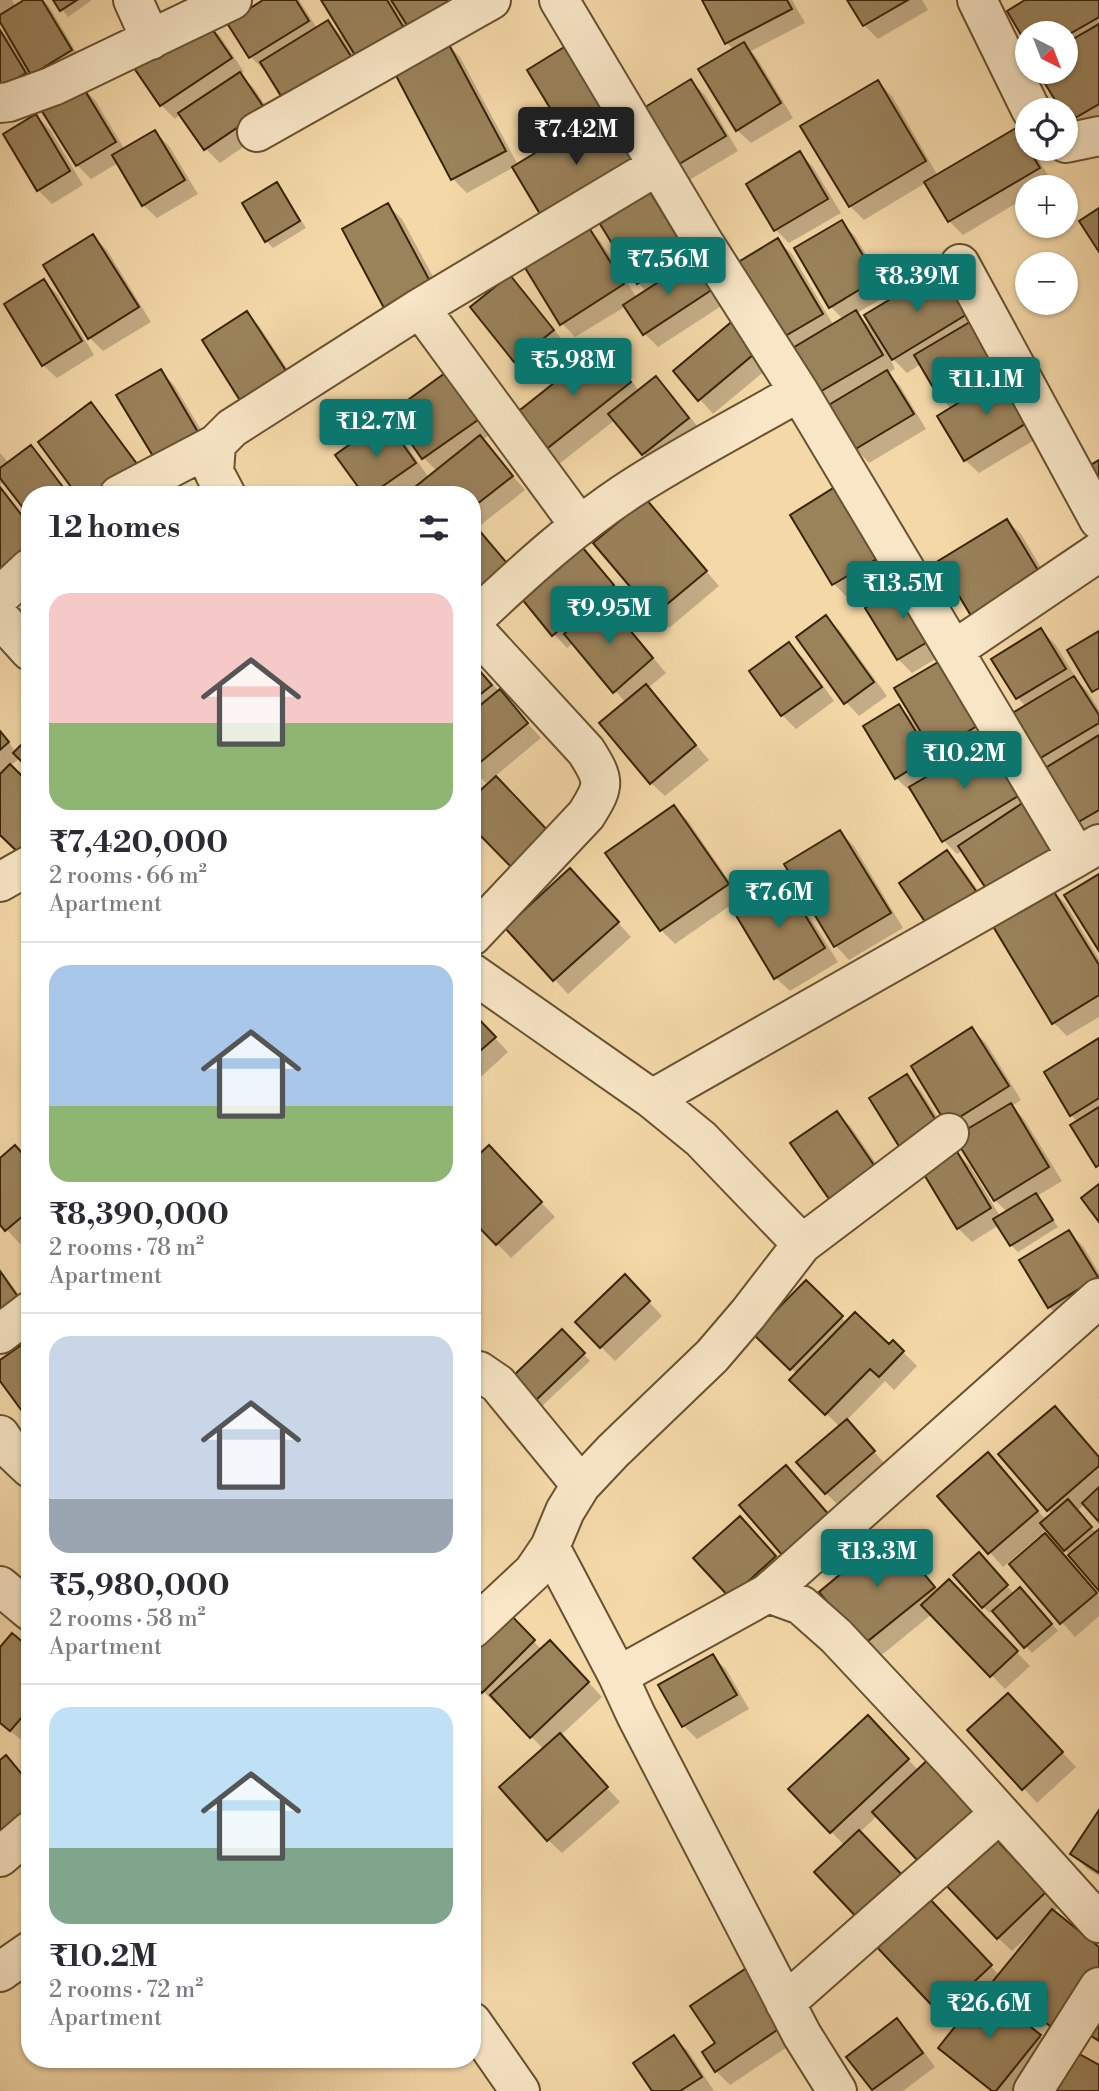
<!DOCTYPE html>
<html lang="en">
<head>
<meta charset="utf-8">
<style>
  :root { --surface:#fff; --page:#f7f7f7; --text:#2b2b33; --muted:#7c7c81; --line:#e1e1e2; --accent:#0f766e }
  body { margin:0; font-family:"Libre Bodoni",serif; background:var(--page); color:var(--text); height:100vh; display:flex; flex-direction:column; font-size:26px; white-space:nowrap }
  * { box-sizing:border-box; margin:0 }
  p { font-size:23px; color:var(--muted) }
  .icon { flex:none; width:38px; height:38px; fill:none; stroke:currentColor; stroke-width:2; stroke-linecap:round; stroke-linejoin:round }
  .map { position:relative; flex:1; overflow:hidden }
  .side { position:absolute; left:21px; top:486px; width:460px; height:1582px; display:flex; flex-direction:column; background:var(--surface); border-radius:28px; box-shadow:0 2px 5px #0004 }
  .side>* { flex:none }
  .needle { width:46px; rotate:138deg }
  .fabs { position:absolute; left:1015px; top:21px; display:grid; gap:14px }
  .fabs a { display:grid; place-items:center; width:63px; height:63px; border-radius:50%; background:var(--surface); box-shadow:0 2px 5px #0004; font-size:35px }
  .price { position:absolute; translate:-50% -60px; padding:0 16px; border-radius:7px; background:var(--accent); color:#fff; font-size:23px; line-height:46px; filter:drop-shadow(0 2px 4px #0008) }
  .price::after { content:''; position:absolute; left:50%; top:42px; width:21px; height:16px; margin-left:-10px; background:inherit; clip-path:polygon(0 0,100% 0,50% 100%) }
  .price.active { background:#222; color:#fff }
  ul { padding:0; list-style:none }
  li { display:grid; align-content:center; gap:14px; height:371px; padding:0 28px }
  li+li { border-top:2px solid var(--line) }
  li span { display:grid; place-items:center; height:217px; border-radius:21px; color:#555 }
  li>.icon { margin-inline-start:auto }
  span .icon { width:126px; height:126px; fill:#fffc; stroke-width:1 }
  li b { font-size:30px }
  h2 { display:flex; justify-content:space-between; align-items:center; height:84px; padding:0 28px; font-size:30px }
  .map>svg:first-child { display:block }
  .shadow { fill:#0003; fill-rule:evenodd }
  .building { fill:#9a825b; stroke:#392507; stroke-width:2 }
  .lines { fill:none; stroke-linecap:round; stroke-linejoin:round }
  .street-casing { stroke:#68522f; stroke-width:42 }
  .street { stroke:#f8e6c6; stroke-width:38 }
</style>
</head>
<body>
<div class="map">
<svg width="1099" height="2091" viewBox="0 0 1099 2091">
  <rect width="100%" height="100%" fill="#f4d8a8"/>
  <filter id="stains"><feTurbulence type="fractalNoise" baseFrequency=".00286" numOctaves="4"/><feColorMatrix values="0 0 0 0 .2 0 0 0 0 .09 0 0 0 0 .02 0 0 0 .5 -.17"/></filter>
  <radialGradient id="worn" r=".72"><stop offset=".6" stop-color="#630" stop-opacity="0"/><stop offset="1" stop-color="#630" stop-opacity=".3"/></radialGradient>
  <path class="shadow" d="M0,0H12L16,7L27,0H43L50,8L84,65L38,87L0,103V29L12,42L0,18Z
    M55,0H92L68,17Z
    M267,0H299L317,28L328,22L347,41L323,0H469L375,75L264,70L250,56Z
    M704,0H792L805,23L751,51L757,58L793,118L751,143L737,130L734,50L727,43Z
    M849,0H922L928,10L878,39L864,25Z
    M1028,0H1099V125L1083,134L1069,121L1066,110H1063L1040,72H1066V33H1027V42L1010,11Z
    M206,22L220,36L244,72L240,75L254,88L277,124L220,163L206,149L181,114L175,119L161,105Z
    M446,43L460,57L518,165L570,134L529,71L568,46L619,119L514,167L467,193L453,179L396,71Z
    M691,81L705,95L738,151L686,182L672,168Z
    M878,82L892,96L938,176L1016,130L1027,141V149H1032L1052,182L1044,187H1027V197L963,235L949,221L927,182L864,220L850,206Z
    M81,86L95,100L125,150L155,132L169,146L198,194L157,218L143,205L118,163L91,179L77,165Z
    M36,116L50,130L83,185L52,204L38,190Z
    M800,153L813,167L841,213L789,243L776,230Z
    M277,184L283,191L306,228L273,248L266,241Z
    M649,195L663,208L726,303L658,347L644,333L626,306L575,337L562,323L588,228L601,242L637,298L647,292L638,283L602,225Z
    M388,206L402,219L445,299L400,323Z
    M841,222L855,236L890,294L857,313L874,331L942,271L1048,432L979,473L965,460L952,409L943,400L921,364L907,373L888,354L895,369L888,373L900,386L926,429L869,463L856,449L832,405L777,341L778,241L792,254L834,326L844,320L831,307Z
    M93,236L107,250L151,322L103,351L89,337Z
    M510,277L524,291L566,345L529,375L515,361Z
    M44,281L58,295L94,355L57,378L43,365Z
    M247,313L260,327L306,398L204,341Z
    M748,335L773,364L713,414L675,371Z
    M602,347L616,361L640,392L656,378L670,392L702,432L657,468L615,420L559,464L546,450Z
    M452,370L498,429L482,440L525,490L477,528L523,583L472,615V495H415L411,490L403,495H366L338,455L385,421L399,435L429,478L437,471L424,458L392,414Z
    M160,371L174,385L215,453L174,478Z
    M91,404L104,418L149,478L126,495H80L40,442Z
    M31,447L44,461L70,495H30L4,481L0,485V453L9,463Z
    M0,489L12,502L30,525V571Z
    M646,501L719,586L669,628L595,544Z
    M792,515L899,567L848,598L834,584Z
    M1007,521L1021,534L1055,591L988,632Z
    M578,544L626,599L613,610L666,673L648,688L709,760L665,796L651,783L626,703L573,643L567,648L554,634Z
    M923,597L954,648L912,673L898,659Z
    M826,617L840,631L887,696L859,716L846,702Z
    M1041,630L1055,644L1078,681L1088,692L1099,710V832L1090,837L1077,823L1033,762L1026,707L1018,698L994,659Z
    M789,644L803,658L834,701L796,729L782,715L751,671Z
    M945,660L1032,809L1051,889L1065,903L1099,959V1017L1067,1036L1053,1022L1010,914L963,850L957,854L943,840L913,790L910,791L896,778L899,706L916,723ZM931,748L949,766L943,769Z
    M472,661L541,738L494,777L509,792L492,778L486,783L472,769Z
    M0,730L20,758L10,766L0,832Z
    M674,807L688,821L741,898L675,944L661,930L608,853Z
    M840,832L854,846L903,928L849,960L836,946L786,865Z
    M947,852L961,866L993,912L947,944Z
    M583,884L631,937L568,994L507,928Z
    M784,884L798,898L838,962L790,991L776,978Z
    M472,1013L508,1052L472,1085Z
    M972,1030L986,1043L1021,1100L1012,1106L1024,1119L1062,1181L1037,1196L1058,1227L1018,1252L1011,1245L999,1225L972,1242L958,1228L956,1152L970,1166L1000,1216L1007,1212L995,1200L949,1124Z
    M1099,1040V1167L1078,1122L1071,1115Z
    M907,1076L920,1090L953,1141L917,1164Z
    M837,1113L851,1127L893,1188L849,1218Z
    M0,1161L30,1162V1235L20,1244L0,1222Z
    M502,1161L555,1217L511,1258L472,1218Z
    M1069,1232L1083,1246L1099,1273V1298L1063,1320L1049,1307Z
    M0,1269L30,1310L0,1343Z
    M806,1283L847,1323L889,1346L893,1342L917,1366L894,1390L885,1381L846,1421L887,1466L840,1507L826,1493L840,1427L792,1380L797,1374L755,1334Z
    M638,1290L662,1316L615,1361L601,1347Z
    M562,1331L590,1361L541,1407L514,1378Z
    M1001,1454L1099,1457V1520L1085,1504L1077,1511L1096,1533L1099,1532V1588L1047,1529L1042,1533L1099,1596V1616L1075,1637L1011,1564L1042,1537L1040,1535L1003,1567L940,1496L1001,1468L1046,1520L1053,1515Z
    M753,1532L789,1571L731,1597Z
    M890,1535L939,1591L962,1595L1030,1666L1005,1689L932,1614L878,1658L864,1644Z
    M985,1561L1014,1594L1027,1596L1058,1631L1032,1653L993,1610L990,1613L983,1607Z
    M505,1612L542,1650L564,1656L602,1697L560,1736L620,1802L562,1853L548,1840L544,1750L500,1703L497,1705L472,1680Z
    M0,1650H30V1737L25,1743L0,1723Z
    M712,1656L726,1669L749,1709L697,1739L683,1725Z
    M1022,1709L1076,1767L1037,1803L970,1730Z
    M881,1731L919,1771L878,1815L845,1846L791,1790Z
    M1099,1813V1876L1086,1868L1073,1854Z
    M1004,1849L1059,1907L1053,1912L1099,1949L1069,2042L999,1984L988,1995L1040,2036L1054,2050L1021,2091H991L954,2062L941,2048L956,2028L941,2013L939,1912L1000,1976L1035,1933L1033,1931L1012,1951L998,1938Z
    M748,1969L799,2039L730,2085L716,2071L718,2043Z
    M897,2021L911,2034L935,2067L903,2091H875L849,2057Z
    M674,2038L688,2051L714,2091H654Z"/>
  <path class="building" d="M24,0H42L72,50L31,75L0,22V15Z
    M53,0H77L60,11Z
    M263,0H296L309,21L249,58L227,23Z
    M321,0H387L407,33L360,63Z
    M391,0H465L412,33Z
    M702,0H787L792,9L725,44Z
    M847,0H908L863,26Z
    M1025,0H1099V17L1066,36V33H1027V45L1007,11Z
    M206,20L232,58L160,106L134,68Z
    M328,20L354,61L286,104L260,62Z
    M1099,24V104L1068,122L1066,118V110H1061L1038,72H1066V43Z
    M0,30L26,73L0,88Z
    M447,41L506,151L451,180L393,70Z
    M744,42L781,103L736,131L698,69Z
    M569,44L607,104L564,131L527,70Z
    M240,72L265,109L204,150L178,113Z
    M691,79L726,136L671,169L637,112Z
    M878,80L926,161L849,207L800,126Z
    M81,84L116,142L76,166L40,108Z
    M606,110L640,167L546,224L512,167Z
    M36,114L70,171L37,191L3,134Z
    M1016,128L1040,168L948,222L924,182Z
    M155,130L185,180L142,206L112,155Z
    M800,151L828,199L774,231L746,184Z
    M277,182L300,221L265,242L242,203Z
    M650,192L687,253L637,284L600,224Z
    M388,203L432,285L385,310L342,229Z
    M1099,208V252L1079,221Z
    M842,220L877,279L829,308L794,248Z
    M588,226L624,284L560,325L524,266Z
    M93,234L139,307L88,339L43,265Z
    M778,238L823,314L775,342L730,267Z
    M694,259L713,289L643,335L623,305Z
    M942,268L969,313L892,360L864,315Z
    M510,275L554,330L514,362L470,307Z
    M44,279L82,341L42,366L4,304Z
    M856,310L883,355L818,393L791,349Z
    M247,311L294,383L248,413L202,340Z
    M980,316L1007,362L941,401L914,355Z
    M735,319L760,349L698,401L673,371Z
    M602,345L631,382L544,451L515,414Z
    M452,368L485,415L422,459L390,413Z
    M161,369L202,439L159,466L116,395Z
    M887,370L914,414L854,450L827,406Z
    M1009,372L1035,418L964,461L937,416Z
    M656,376L689,418L642,455L608,414Z
    M91,402L137,464L94,495H77L38,442Z
    M385,419L416,463L370,495H364L335,455Z
    M480,435L513,476L472,508V495H413L410,491Z
    M31,445L69,495H30V517L0,478V468Z
    M1099,460V502L1079,472Z
    M843,482L887,553L832,585L790,515Z
    M0,487L30,526V547L0,570Z
    M646,499L707,571L654,615L593,543Z
    M1007,519L1042,577L973,619L938,561Z
    M472,522L511,568L472,600Z
    M578,542L614,585L552,636L517,593Z
    M910,581L941,634L897,660L865,608Z
    M605,600L653,658L613,693L564,634Z
    M30,609V637L16,619Z
    M826,615L874,682L844,704L796,637Z
    M1041,628L1066,669L1016,699L991,659Z
    M1099,631V688L1092,692L1067,650Z
    M789,642L822,687L781,716L749,671Z
    M945,658L984,722L933,752L894,688Z
    M472,662L492,685L472,701Z
    M1074,676L1099,715V723L1032,763L1004,718Z
    M646,684L696,745L650,784L599,723Z
    M500,689L528,723L472,769V712Z
    M899,704L931,756L895,779L863,726Z
    M0,731L9,742L0,750Z
    M1099,735V810L1075,824L1042,770Z
    M30,736V770L13,753Z
    M987,741L1020,795L942,842L909,787Z
    M10,764L30,784V854L25,859L0,835V774Z
    M496,776L551,834L513,869L472,827V798Z
    M1024,802L1059,856L993,899L958,846Z
    M674,805L729,884L660,931L605,853Z
    M840,830L891,913L834,947L784,864Z
    M947,850L981,898L932,932L899,883Z
    M570,868L619,922L553,981L505,928Z
    M1099,874V951L1064,895Z
    M785,882L825,948L774,979L734,912Z
    M1051,887L1099,965V995L1052,1024L991,923Z
    M472,1012L496,1037L472,1058Z
    M972,1027L1009,1086L947,1125L911,1066Z
    M1099,1038V1098L1070,1116L1044,1072Z
    M907,1074L940,1127L902,1151L869,1098Z
    M1011,1103L1049,1167L994,1201L954,1137Z
    M1099,1107V1165L1096,1167L1070,1125Z
    M837,1111L880,1174L834,1206L790,1143Z
    M15,1145L30,1162V1210L5,1231L0,1225V1158Z
    M489,1145L542,1202L496,1245L472,1220V1161Z
    M956,1150L991,1208L957,1229L922,1171Z
    M1099,1184V1222L1081,1198Z
    M1036,1193L1053,1220L1010,1246L993,1219Z
    M1069,1230L1098,1277L1048,1308L1019,1260Z
    M0,1271L23,1304L0,1320Z
    M625,1274L650,1301L600,1348L575,1322Z
    M806,1280L843,1316L790,1370L753,1334Z
    M855,1312L889,1344L893,1340L904,1351L879,1377L870,1369L825,1415L789,1380Z
    M562,1329L585,1353L534,1402L511,1378Z
    M30,1339V1422L0,1381V1360Z
    M1055,1406L1099,1457V1466L1047,1511L998,1454Z
    M847,1419L875,1451L825,1494L796,1462Z
    M988,1452L1038,1511L988,1554L937,1496Z
    M786,1465L836,1523L789,1563L739,1505Z
    M1099,1487V1522L1082,1503Z
    M1068,1499L1092,1527L1064,1551L1040,1523Z
    M740,1516L776,1556L730,1598L693,1558Z
    M1099,1529V1591L1068,1555Z
    M890,1533L935,1587L863,1645L819,1592Z
    M1045,1533L1097,1593L1060,1624L1009,1564Z
    M979,1552L1008,1585L982,1608L953,1575Z
    M949,1579L1018,1651L990,1677L921,1605Z
    M1020,1587L1052,1624L1024,1648L992,1611Z
    M505,1609L535,1640L482,1693L472,1683V1640Z
    M12,1633L30,1648V1708L10,1731L0,1723V1647Z
    M550,1640L589,1682L530,1738L490,1695Z
    M713,1654L737,1695L682,1727L658,1685Z
    M1008,1693L1063,1752L1022,1790L967,1730Z
    M868,1715L909,1759L830,1833L788,1789Z
    M560,1733L608,1787L547,1841L499,1787Z
    M934,1754L981,1805L920,1863L872,1812Z
    M6,1755L30,1784V1811L0,1835V1760Z
    M1099,1810V1873L1070,1854Z
    M859,1830L906,1879L861,1922L814,1872Z
    M990,1833L1046,1892L997,1939L941,1880Z
    M926,1895L992,1965L940,2014L874,1944Z
    M1052,1909L1099,1947V1974L1055,2030L993,1981Z
    M748,1967L786,2024L715,2072L702,2052L715,2043L690,2006Z
    M984,1990L1041,2035L996,2091H992L938,2048Z
    M1099,2008V2041L1085,2032Z
    M897,2018L923,2053L872,2090L846,2057Z
    M674,2035L702,2077L680,2091H652L633,2063Z
    M1074,2051L1099,2065V2091H1051Z"/>
  <g class="lines">
    <g class="street-casing">
      <path id="street" d="M133,0L151,40
        M559,0L704,243L799,392L1077,857L1099,844
        M977,0L1031,110
        M0,103L9,102L53,86L232,0
        M257,132L491,0
        M1066,143L1099,136
        M960,264L1099,520
        M420,308L580,526
        M119,495L216,444
        M226,495L214,472L216,444L232,428L420,308L657,166
        M0,596L30,568
        M0,618L30,651
        M472,621C524,572 577,523 637,485C689,452 745,423 799,392
        M472,627L586,751C605,781 605,785 586,815L472,936
        M954,650L1099,552
        M0,882L30,865
        M472,973L652,1099L701,1139L802,1244
        M652,1099L1077,857
        M0,1334L30,1311
        M472,1373L479,1371L498,1384L581,1485
        M0,1435L8,1447L30,1468
        M550,1547L618,1676L636,1715L802,2035L837,2091
        M0,1586L30,1611
        M768,1593L1099,1298
        M472,1629L533,1572L550,1547L565,1511L581,1485L613,1451L712,1356L748,1314L802,1244L949,1133
        M618,1676L768,1593L801,1605L836,1636L954,1762L1099,1923
        M0,1857L30,1831
        M0,1972L30,1951
        M785,2003L1000,1813
        M472,2022L520,2091
        M1033,2091L1099,1987"/>
    </g>
    <use href="#street" class="street"/>
  </g>
  <rect width="100%" height="100%" filter="url(#stains)"/>
  <rect width="100%" height="100%" fill="url(#worn)"/>
</svg>
<div class="fabs">
<a><svg class="needle" viewBox="-14 -14 28 28"><path d="M0-13l5 13h-10z" fill="#e53935"/><path d="M0 13l5-13h-10z" fill="#7c7c81"/></svg></a>
<a><svg class="icon" aria-label="locate" viewBox="0 0 24 24"><circle cx="12" cy="12" r="6"/><path d="M12 2v4M12 18v4M2 12h4M18 12h4"/></svg></a>
<a>+</a>
<a>−</a>
</div>
<b class="price active" style="left:576px;top:167px">₹7.42M</b>
<b class="price" style="left:668px;top:297px">₹7.56M</b>
<b class="price" style="left:917px;top:314px">₹8.39M</b>
<b class="price" style="left:573px;top:398px">₹5.98M</b>
<b class="price" style="left:986px;top:417px">₹11.1M</b>
<b class="price" style="left:376px;top:459px">₹12.7M</b>
<b class="price" style="left:903px;top:621px">₹13.5M</b>
<b class="price" style="left:609px;top:646px">₹9.95M</b>
<b class="price" style="left:964px;top:791px">₹10.2M</b>
<b class="price" style="left:779px;top:930px">₹7.6M</b>
<b class="price" style="left:877px;top:1589px">₹13.3M</b>
<b class="price" style="left:989px;top:2041px">₹26.6M</b>
<section class="side">
<h2>12 homes<svg class="icon" aria-label="filters" viewBox="0 0 24 24"><path d="M4 7h16M4 17h16"/><circle cx="9" cy="7" r="2"/><circle cx="15" cy="17" r="2"/></svg></h2>
<ul>
<li><span style="background:linear-gradient(#f6c9c9 60%,#8fb573 0)"><svg class="icon" aria-label="home" viewBox="0 0 24 24"><path d="M3 11l9-7 9 7M6 9v11h12V9"/></svg></span><div><b>₹7,420,000</b><p>2 rooms · 66 m²</p><p>Apartment</p></div></li>
<li><span style="background:linear-gradient(#a9c7e8 65%,#8fb573 0)"><svg class="icon" aria-label="home" viewBox="0 0 24 24"><path d="M3 11l9-7 9 7M6 9v11h12V9"/></svg></span><div><b>₹8,390,000</b><p>2 rooms · 78 m²</p><p>Apartment</p></div></li>
<li><span style="background:linear-gradient(#c9d6e8 75%,#9aa5b1 0)"><svg class="icon" aria-label="home" viewBox="0 0 24 24"><path d="M3 11l9-7 9 7M6 9v11h12V9"/></svg></span><div><b>₹5,980,000</b><p>2 rooms · 58 m²</p><p>Apartment</p></div></li>
<li><span style="background:linear-gradient(#bfe0f5 65%,#7fa58c 0)"><svg class="icon" aria-label="home" viewBox="0 0 24 24"><path d="M3 11l9-7 9 7M6 9v11h12V9"/></svg></span><div><b>₹10.2M</b><p>2 rooms · 72 m²</p><p>Apartment</p></div></li>
</ul>
</section>
</div>
</body>
</html>
